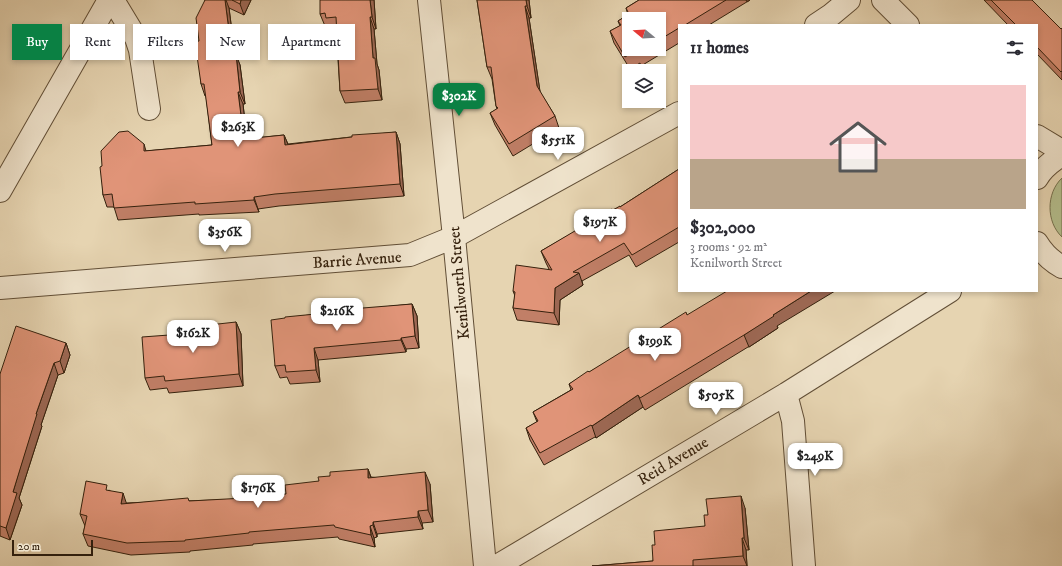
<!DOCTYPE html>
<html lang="en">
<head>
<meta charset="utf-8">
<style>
  :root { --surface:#fff; --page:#f2f2f3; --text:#2b2b33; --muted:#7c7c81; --accent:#0b8043 }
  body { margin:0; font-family:"IM FELL DW Pica",serif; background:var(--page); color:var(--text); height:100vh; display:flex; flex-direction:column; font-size:15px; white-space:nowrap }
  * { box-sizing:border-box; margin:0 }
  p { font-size:13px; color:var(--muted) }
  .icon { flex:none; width:22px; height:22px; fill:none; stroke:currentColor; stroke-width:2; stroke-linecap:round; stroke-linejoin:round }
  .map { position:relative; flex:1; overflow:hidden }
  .drawer { position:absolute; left:678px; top:24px; width:360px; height:268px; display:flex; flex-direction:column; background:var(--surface); border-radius:0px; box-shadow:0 2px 6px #0003 }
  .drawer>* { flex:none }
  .guide { position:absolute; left:12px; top:24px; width:380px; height:36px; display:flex; gap:8px }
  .needle { width:26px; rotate:288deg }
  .fabs { position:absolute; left:622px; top:12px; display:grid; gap:8px }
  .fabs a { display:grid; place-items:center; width:44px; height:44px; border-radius:0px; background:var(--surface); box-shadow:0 2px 6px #0003; font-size:20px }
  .scale { position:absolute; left:12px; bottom:10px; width:81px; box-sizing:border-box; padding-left:4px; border:2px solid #35210d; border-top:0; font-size:11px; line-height:14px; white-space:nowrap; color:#35210d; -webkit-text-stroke:3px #efe3cc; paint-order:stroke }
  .price { position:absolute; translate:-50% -34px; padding:0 9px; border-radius:8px; background:#fff; color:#222; font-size:13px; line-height:26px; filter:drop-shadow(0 1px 2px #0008) }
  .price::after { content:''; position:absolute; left:50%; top:24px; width:12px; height:9px; margin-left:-6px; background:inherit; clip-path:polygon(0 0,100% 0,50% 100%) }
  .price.current { background:var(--accent); color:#fff }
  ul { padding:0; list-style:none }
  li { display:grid; align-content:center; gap:8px; height:212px; padding:0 12px }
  li span { display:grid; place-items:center; height:124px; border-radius:0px; color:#555 }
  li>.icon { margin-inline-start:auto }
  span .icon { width:72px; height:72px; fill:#fffc; stroke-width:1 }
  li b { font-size:17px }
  h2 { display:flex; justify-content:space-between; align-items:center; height:48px; padding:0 12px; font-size:17px }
  .pill { padding:0 14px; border-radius:0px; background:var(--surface); box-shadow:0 2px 6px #0003; font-size:14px; line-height:36px }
  .pill.current { background:var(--accent); color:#fff }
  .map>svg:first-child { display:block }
  .green { fill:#b4bd8c; stroke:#746f4c }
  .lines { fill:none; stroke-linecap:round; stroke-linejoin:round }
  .minor-casing { stroke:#614e36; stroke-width:24 }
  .minor { stroke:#efe3cc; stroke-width:22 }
  .wall { fill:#c17f67; stroke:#35210d; fill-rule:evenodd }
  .shaded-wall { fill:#9d6854; stroke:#35210d }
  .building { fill:#e09478; stroke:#35210d }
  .labels { text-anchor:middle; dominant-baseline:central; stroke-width:4; stroke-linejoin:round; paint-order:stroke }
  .street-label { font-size:16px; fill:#35210d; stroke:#efe3cc }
</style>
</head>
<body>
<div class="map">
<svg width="1062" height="566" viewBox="0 0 1062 566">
  <rect width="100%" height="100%" fill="#e6d4b1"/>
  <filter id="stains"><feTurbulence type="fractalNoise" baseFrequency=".005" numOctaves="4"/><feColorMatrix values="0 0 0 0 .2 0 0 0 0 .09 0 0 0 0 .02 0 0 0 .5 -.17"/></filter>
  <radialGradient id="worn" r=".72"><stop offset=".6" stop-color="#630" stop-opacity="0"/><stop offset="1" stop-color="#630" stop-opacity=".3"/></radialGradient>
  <path class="green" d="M1062,178V237C1046,222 1046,193 1062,178Z"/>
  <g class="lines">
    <g class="minor-casing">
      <path id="minor" d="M113,0L136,38L140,50L149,109
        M429,0L454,237L485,566
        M883,0L908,25
        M816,25L831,15L849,0
        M1037,136L1062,151
        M1037,178C1043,168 1052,161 1062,155
        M0,191L109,0
        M1037,243C1043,253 1051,261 1062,267
        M0,288L410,255L454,237L679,113
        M786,394L793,421L804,566
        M497,566L786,394L950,291"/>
    </g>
    <use href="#minor" class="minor"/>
  </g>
  <path class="wall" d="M205,0H251L244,15L229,8L235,54L240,65L245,104H243L247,139L284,135L288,144L396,132L400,144L404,196L279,206L258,209L259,212L199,215V214L118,220L114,207H107L103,195L102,166L144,144L146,151L212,145L206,96H205L201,84L199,41Z
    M374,0L376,29H374L377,64L379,70L382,100L345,103L340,91L336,29L330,30L328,25L325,26L320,14Z
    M477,0H529L531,18H529L540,92L555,116L559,128L513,156L495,125L490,113L497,109L496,106L492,79L487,67Z
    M639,0H750L709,25H679V43L641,66L640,63L630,69L614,43L610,31L620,26L618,21L628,15L626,8ZM659,19V49H629Z
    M984,0H1032L1061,29L1062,28V80L1037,54V25H1008Z
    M679,169V242L636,267L629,255L582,281L583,285L560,300L559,325L517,320L513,308L515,296L513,291L549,269L546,263L541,251L613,210L620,207Z
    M412,304L417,316L419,348L406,349V352L318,360L320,382L290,384L287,377L280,378L275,366L285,318L326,313Z
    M687,315L777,326L778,328L749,347H748L645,410L643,407L596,438L595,437L544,465L530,440L526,428L537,422L533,412L571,390L569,384Z
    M236,322L241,334L243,386L169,393L167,388L150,390L145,378L210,332Z
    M66,343L70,355L64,373L58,375L41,425L42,426L19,498L22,505L10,540L0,536V374Z
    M368,469L371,477L430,484L433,522L422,523L423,529L377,534V537L374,538L375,547L339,539L338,537L253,544V545L190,551V552L131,555L88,546L83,534L85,526L80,514L109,490L126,503L245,499L286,494L319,481L330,476Z
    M745,508L749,550H746L747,566H592L653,561L655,545L705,526Z"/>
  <path class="shaded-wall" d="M225,0H226L229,8L236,66L232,54Z
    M241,0H251L244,15L240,4Z
    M370,0H374L376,29L372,17Z
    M526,0H529L531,18L527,6Z
    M746,0H750L747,2Z
    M525,6L529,18L541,98L537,86Z
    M370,17L374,29L377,64L379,70L382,100L378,89L373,58Z
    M236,54L240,65L245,104L240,92Z
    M238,92L243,104L248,151L244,139Z
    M396,132L400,144L404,196L400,184Z
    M284,135L289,147L285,145Z
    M254,197L259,212L254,200Z
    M579,273L583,285L560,300L559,325L554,313L555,288Z
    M811,291H835L777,326L778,328L749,347L744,335L773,315Z
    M412,304L417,316L419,348L415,336Z
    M236,322L241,334L243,386L239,374Z
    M401,338L406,349V352L401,340Z
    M66,343L70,355L64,373L60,361Z
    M314,348L318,360L320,382L316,370Z
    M54,363L58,375L41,425L42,426L19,498L22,505L10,540L6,528L13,492L36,414Z
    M638,395L643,407L596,438L592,426Z
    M368,469L372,481L368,478Z
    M425,472L430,484L433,522L428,510Z
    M123,493L127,505L121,504Z
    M741,496L745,508L749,550L744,538Z
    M418,511L422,523L423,529L418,517Z
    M373,522L377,534V537L373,525Z
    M370,526L374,538L375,547L371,535Z
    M742,538L746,550L747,566L743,556Z"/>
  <path class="building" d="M205,0H225L232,54H236L240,92H238L244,139L284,135L285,145L352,137V135L396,132L400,184L275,194L254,197V200L195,204V202L114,208L112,194L103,195L100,167L102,166L101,151L119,132L128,131L144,144V151L212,145L204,84H201L195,42L199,41L196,18Z
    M232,0H241L240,4Z
    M320,0H370L372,17H370L373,58H375L378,89L340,91L336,17L326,18L325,13L320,14Z
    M477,0H526L527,6H525L537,86L555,116L509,144L490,113L498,108L496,106L491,67H487Z
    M639,0H726L685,25H679V28L659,40V19H629V49H645L637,54L635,51L625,57L610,31L621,25L618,21L629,14L626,8Z
    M991,0H1032L1061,29L1062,28V71L1061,72L1037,47V25H1016Z
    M679,169V227L632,255L624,243L573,272L579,273L555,288L554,313L513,308L515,292L513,291L516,265L552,270L541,251L612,209L613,210L620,206V207Z
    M727,291H811L773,315L774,316L744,335L640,398L638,395L592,426L591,425L540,453L526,428L538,421L533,412L573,389L569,384L588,371L589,372L686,312L687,315Z
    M412,304L415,336L401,338V340L314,348L316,370L286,372L285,365L275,366L271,320L285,318V317L326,313V311Z
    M236,322L239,374L165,381L164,376L145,378L142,337L210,332L209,325Z
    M16,326L66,343L60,361L54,363L36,414H37L13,492L17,493L6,528L0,526V374Z
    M368,469V478L425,472L428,510L418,511V517L373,522V525L370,526L371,535L335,527L334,525L249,532V533L185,540V541L127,543L83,534L87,516L80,514L86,481L107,485L106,490L123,493L121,504L188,498L189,501L245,498V499L286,494L285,485L319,481L318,477L330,476V472Z
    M741,496L744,538H742L743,556L693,560V566H592L653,561L652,545H655L654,531L705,526L704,515H708L706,499Z"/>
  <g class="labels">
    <g class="street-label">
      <text transform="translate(357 260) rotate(-4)">Barrie Avenue</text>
      <text transform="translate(459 283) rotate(-95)">Kenilworth Street</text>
      <text transform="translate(673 461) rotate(-31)">Reid Avenue</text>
    </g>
  </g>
  <rect width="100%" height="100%" filter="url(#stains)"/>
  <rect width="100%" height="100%" fill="url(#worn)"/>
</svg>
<div class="fabs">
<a><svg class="needle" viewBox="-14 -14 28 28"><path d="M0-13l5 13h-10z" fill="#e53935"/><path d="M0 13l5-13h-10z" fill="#7c7c81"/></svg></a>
<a><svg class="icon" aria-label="layers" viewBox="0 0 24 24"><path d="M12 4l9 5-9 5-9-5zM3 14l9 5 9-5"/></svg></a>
</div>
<div class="scale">20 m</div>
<b class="price current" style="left:459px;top:117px">$302K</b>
<b class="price" style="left:238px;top:148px">$263K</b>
<b class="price" style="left:558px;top:161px">$551K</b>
<b class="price" style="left:600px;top:243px">$197K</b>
<b class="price" style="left:225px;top:253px">$356K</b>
<b class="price" style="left:337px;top:332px">$216K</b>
<b class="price" style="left:193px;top:354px">$162K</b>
<b class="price" style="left:655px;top:362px">$199K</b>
<b class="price" style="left:716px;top:416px">$505K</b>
<b class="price" style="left:815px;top:477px">$249K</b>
<b class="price" style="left:258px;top:509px">$176K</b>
<div class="guide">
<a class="pill current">Buy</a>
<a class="pill">Rent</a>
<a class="pill">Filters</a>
<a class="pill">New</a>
<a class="pill">Apartment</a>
</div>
<section class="drawer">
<h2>11 homes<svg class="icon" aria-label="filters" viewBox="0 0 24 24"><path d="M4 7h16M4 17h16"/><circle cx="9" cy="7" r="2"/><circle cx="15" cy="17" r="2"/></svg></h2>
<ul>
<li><span style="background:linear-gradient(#f6c9c9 60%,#b9a48a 0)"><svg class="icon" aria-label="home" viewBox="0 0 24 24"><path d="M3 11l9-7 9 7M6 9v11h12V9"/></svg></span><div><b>$302,000</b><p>3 rooms · 92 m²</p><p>Kenilworth Street</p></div></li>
</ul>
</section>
</div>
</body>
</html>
